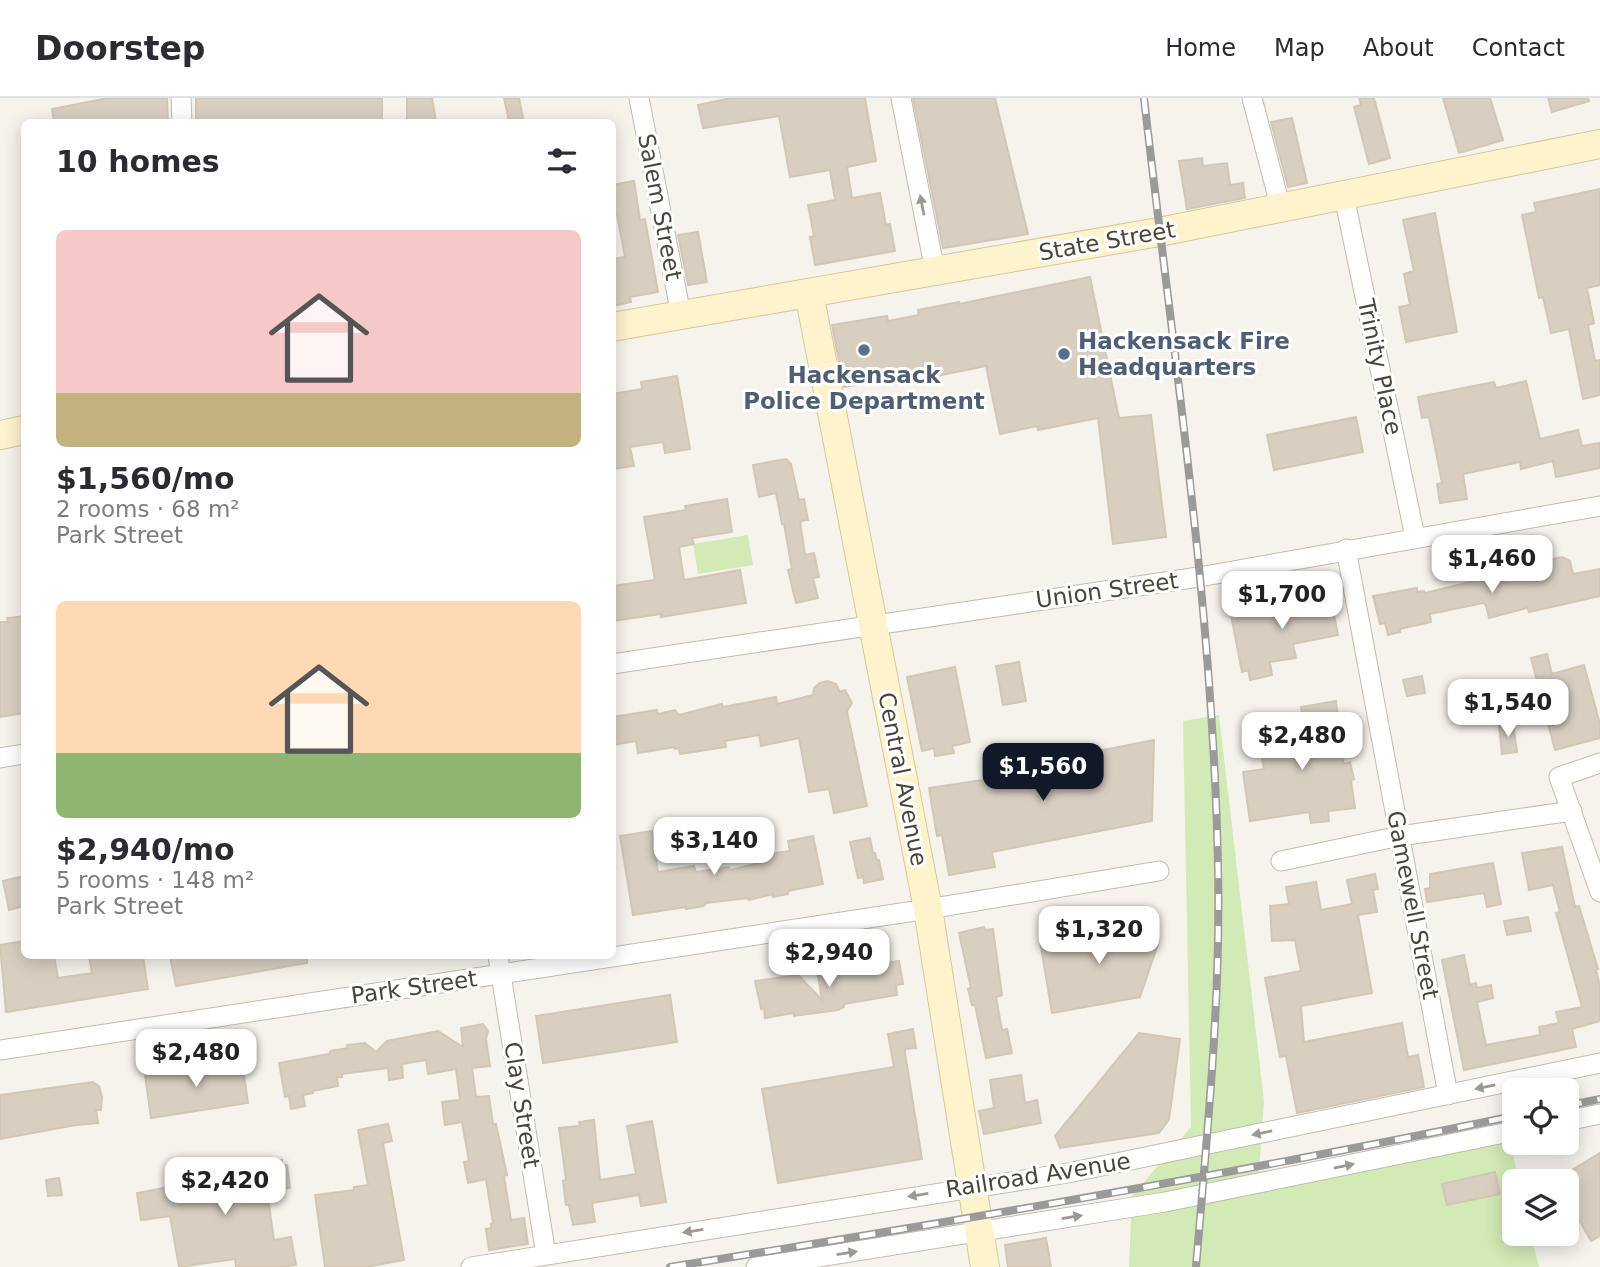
<!DOCTYPE html>
<html lang="en">
<head>
<meta charset="utf-8">
<style>
  :root { --surface:#fff; --page:#f2f2f3; --text:#2b2b33; --muted:#7c7c81; --line:#e1e1e2; --accent:#111827 }
  body { margin:0; font-family:"DejaVu Sans",sans-serif; background:var(--page); color:var(--text); height:100vh; display:flex; flex-direction:column; font-size:26px; white-space:nowrap }
  * { box-sizing:border-box; margin:0 }
  p { font-size:23px; color:var(--muted) }
  .icon { flex:none; width:38px; height:38px; fill:none; stroke:currentColor; stroke-width:2; stroke-linecap:round; stroke-linejoin:round }
  .map { position:relative; flex:1; overflow:hidden }
  .side { position:absolute; left:21px; top:21px; width:595px; height:840px; display:flex; flex-direction:column; background:var(--surface); border-radius:10px; box-shadow:0 4px 18px #0003 }
  .side>* { flex:none }
  .fabs { position:absolute; left:1502px; top:980px; display:grid; gap:14px }
  .fabs a { display:grid; place-items:center; width:77px; height:77px; border-radius:10px; background:var(--surface); box-shadow:0 4px 18px #0003; font-size:35px }
  .price { position:absolute; translate:-50% -60px; padding:0 16px; border-radius:14px; background:#fff; color:#222; font-size:23px; line-height:46px; filter:drop-shadow(0 2px 4px #0008) }
  .price::after { content:''; position:absolute; left:50%; top:42px; width:21px; height:16px; margin-left:-10px; background:inherit; clip-path:polygon(0 0,100% 0,50% 100%) }
  .price.selected { background:var(--accent); color:#fff }
  ul { padding:0; list-style:none }
  li { display:grid; align-content:center; gap:14px; height:371px; padding:0 35px }
  li span { display:grid; place-items:center; height:217px; border-radius:10px; color:#555 }
  li>.icon { margin-inline-start:auto }
  span .icon { width:126px; height:126px; fill:#fffc; stroke-width:1 }
  li b { font-size:30px }
  h2 { display:flex; justify-content:space-between; align-items:center; height:84px; padding:0 35px; font-size:30px }
  header { display:flex; align-items:center; gap:42px; box-sizing:border-box; height:98px; padding:0 35px; background:var(--surface); border-bottom:2px solid var(--line) }
  header strong { font-size:33px }
  nav { display:flex; gap:38px; margin-inline-start:auto; font-size:24px }
  .map>svg:first-child { display:block }
  .green { fill:#d2eab5 }
  .building { fill:#d8cfc1; stroke:#d3c7b4; stroke-width:2 }
  .lines { fill:none; stroke-linecap:round; stroke-linejoin:round }
  .street-casing { stroke:#c2bbae; stroke-width:21 }
  .secondary-casing { stroke:#d6c79b; stroke-width:30 }
  .street { stroke:#fff; stroke-width:19 }
  .secondary { stroke:#fff3cd; stroke-width:28 }
  .rail-casing { stroke:#9a9a9a; stroke-width:8 }
  .rail { stroke:#fff; stroke-width:5; stroke-dasharray:16; stroke-linecap:butt }
  .oneway { fill:#9c9892 }
  .service-dot { fill:#5c6f8a; stroke:#fff; stroke-width:2.5 }
  .labels { text-anchor:middle; dominant-baseline:central; stroke-width:6; stroke-linejoin:round; paint-order:stroke }
  .street-label { font-size:23px; fill:#4b4439; stroke:#fff }
  .service-label { font-size:23px; font-weight:bold; fill:#4e5e75; stroke:#fff; text-anchor:start }
</style>
</head>
<body>
<header>
<strong>Doorstep</strong>
<nav><a>Home</a><a>Map</a><a>About</a><a>Contact</a></nav>
</header>
<div class="map">
<svg width="1600" height="1169" viewBox="0 0 1600 1169">
  <rect width="100%" height="100%" fill="#f6f3ec"/>
  <path class="green" d="M748,437L753,467L698,476L693,446Z
    M1219,617L1264,1003L1259,1074L1507,1029L1519,1083H1514V1136H1531L1539,1169H1129L1132,1098L1191,1029L1183,623Z"/>
  <path class="building" d="M108,0H167L168,24H54L52,11Z
    M196,0H382V24H196Z
    M407,0H432L436,24H407Z
    M504,0H519L523,20L509,23Z
    M731,0H865L876,63L847,69L852,100L880,95L886,127L890,126L895,153L815,167L810,139L814,138L808,107L835,102L830,72L790,79L779,18L703,30L698,7Z
    M913,0H995L1028,136L943,150Z
    M1359,0H1374L1390,60L1369,66L1354,9L1361,7Z
    M1443,0H1490L1503,42L1459,55Z
    M1548,0H1588L1589,3L1552,14Z
    M1292,20L1307,85L1288,89L1271,24Z
    M1202,60L1203,68L1227,65L1230,87L1243,85L1245,100L1187,111L1179,63Z
    M634,83L640,122L645,121L658,194L630,199L631,204L612,208V161L625,159L617,116H614L612,87Z
    M1600,91V187L1587,190L1594,225L1588,227L1595,263L1600,262V297L1583,301L1569,231L1551,235L1543,199L1539,200L1522,117L1536,114L1534,105Z
    M1435,115L1457,234L1406,244L1399,209L1410,207L1404,176L1414,173L1403,122Z
    M698,134L707,184L688,187L678,137Z
    M1090,179L1119,320L1151,317L1166,439L1113,446L1098,320L1038,332L1037,328L1000,336L986,268L931,279L929,271L898,277V279L844,289L832,227L887,218L888,223L919,217L918,212L959,204V206Z
    M677,278L690,351L665,355L663,344L630,349L634,368L612,371V296L642,291L641,284Z
    M1526,283L1540,341L1578,332L1582,348L1600,345V370L1556,379L1553,363L1521,371L1520,364L1463,376L1467,401L1440,405L1437,386L1442,385L1429,319L1422,320L1418,299L1494,284L1496,290Z
    M1356,319L1363,354L1274,372L1267,337Z
    M786,361L791,366L799,402L804,401L808,422L800,423L805,457L814,455L819,479L813,480L818,500L796,505L788,472L792,471L784,426H782L776,395L759,399L753,367Z
    M727,401L732,434L692,440L694,446L679,449L684,482L740,472L746,505L661,519V516L612,523V488L655,482L644,419L686,412L685,408Z
    M1562,459L1570,463L1573,476L1600,471V498L1529,514L1527,510L1489,520L1486,507L1483,505L1430,516L1431,524L1400,531V534L1388,537L1385,525L1380,526L1373,498L1417,490V494L1424,493L1425,495L1498,477L1508,486L1517,469Z
    M1329,491L1338,537L1293,546L1296,560L1270,564L1272,577L1250,582L1248,572L1242,574L1231,517L1260,512V516L1292,510L1290,499Z
    M24,518V615L0,619V524H8L7,520Z
    M1547,556L1552,576L1584,567L1600,626V640L1555,652L1531,560Z
    M1019,564L1026,603L1003,607L996,568Z
    M955,569L970,644L952,648L954,655L935,658L934,650L922,653L907,579Z
    M1422,578L1425,595L1407,598L1403,582Z
    M828,583L836,586L840,594L845,592L852,605L847,613L867,708L834,715L829,691L809,694L799,640L761,648L759,637L725,643L726,649L680,656L679,650L675,651V649L638,655L636,643L612,647V619L657,612L658,616L675,612L679,617L722,606L723,609L776,599L777,606L813,597L814,590L820,585Z
    M1336,603L1338,621L1333,622L1339,657L1341,656L1344,666L1350,664L1354,681L1351,682L1355,710L1328,713L1329,723L1311,725L1309,714L1250,723L1243,674L1264,671L1258,638L1274,635L1276,641L1305,636L1301,609Z
    M1513,626L1517,654L1502,656L1499,628Z
    M1154,642L1152,723L992,754L995,769L949,777L942,737L937,738L929,690L989,681L987,670L1047,658L1048,663Z
    M652,733L658,774L694,768L696,774L729,769L730,772L768,763L767,756L790,753L788,743L813,738L823,786L788,793V796L773,799V796L749,802L748,800L706,805L704,808L686,811V809L633,817L620,738Z
    M870,740L873,755H875L877,762H879L883,781L864,785L863,779L858,780L850,744Z
    M1562,749L1575,809L1579,808L1598,871L1596,872L1600,888V923L1572,931L1576,949L1464,972L1442,862L1464,857L1470,887L1476,885L1477,890L1491,887L1493,900L1477,904L1486,947L1540,937L1539,929L1559,925L1556,914L1582,909L1556,815L1560,814L1553,787L1529,792L1522,755Z
    M1493,765L1501,806L1487,809L1484,795L1427,804L1425,791L1430,790V776Z
    M1375,776L1378,791L1373,792L1377,814L1358,817L1372,895L1301,908L1304,944L1402,925L1408,959L1418,957L1424,989L1297,1015L1286,958L1280,959L1265,880L1301,873L1295,842L1272,843L1270,808L1289,806L1286,789L1316,784L1321,812L1352,806L1347,782Z
    M24,778V808L9,812L3,783Z
    M1528,819L1531,833L1507,837L1504,823Z
    M1157,823L1159,843L1140,899L1052,915L1040,843Z
    M984,829L985,832L993,831L1002,897L996,899L1002,932L1007,931L1012,955L986,960L975,907H972L968,891L971,890L959,835Z
    M24,843V858H54L58,880L92,875L89,858H143L148,891L6,914L0,847Z
    M170,858H307V865L176,888Z
    M899,863L903,886L896,887L897,897L844,906V909L838,912L794,918L793,915L765,920L764,910L761,911L755,883L798,877L822,902L817,872L861,865L868,868Z
    M670,897L677,944L543,965L536,918Z
    M483,926L488,933L486,941L490,968L472,970L476,999L489,998L493,1026H496L507,1077L504,1078L511,1122L524,1120L528,1146L489,1152L486,1131L491,1130V1126L493,1125L486,1081L468,1085L464,1064L469,1063L462,1024L445,1027L442,1004L460,1002L456,971L428,976L426,962L402,966L403,980L389,982L388,970L342,976V979H337L338,988L313,993V995L303,997L305,1008L291,1011L289,998L285,999L279,965L329,956L331,953L348,950L347,947L365,945L376,954L387,943L438,933L463,949L461,930Z
    M913,931L916,950L905,951V955L922,1061L778,1085L762,991L894,969L888,936Z
    M1139,935L1180,941L1169,1021L1159,1035L1060,1050L1055,1038Z
    M242,963L248,1005L151,1020L145,977Z
    M1021,977L1025,1005L1037,1002L1041,1025L984,1036L979,1013L994,1010L990,982Z
    M93,984L99,988L102,999L101,1012H96L98,1025L76,1027L0,1041V997Z
    M594,1022L600,1082L636,1076L627,1028L652,1023L666,1104L641,1108L639,1097L592,1105L595,1124L573,1127L569,1107H566L563,1083L566,1082L559,1030L580,1028L579,1024Z
    M388,1026L392,1043L383,1045L404,1162L366,1169H325L315,1097L354,1092V1089L368,1087L358,1032Z
    M1600,1055V1138L1591,1143L1566,1099L1567,1081L1564,1077Z
    M282,1062V1068L287,1067L290,1090L267,1094L274,1142L291,1139L296,1167L280,1169H236L235,1161L179,1169L170,1118L141,1122L137,1095L222,1079L220,1072Z
    M1495,1074L1500,1096L1447,1107L1442,1086Z
    M59,1080L62,1097L48,1098L46,1082Z
    M1046,1140L1051,1169H1008L1005,1147Z"/>
  <g class="lines">
    <g class="street-casing">
      <path id="street" d="M181,0L182,24
        M639,0L681,217
        M901,0L935,173
        M1252,0L1281,111
        M1344,98L1415,439
        M1346,451L1448,997
        M612,566L1199,479L1600,408
        M0,660L24,656
        M1600,665L1559,679L1600,794
        M1281,763L1400,738L1572,713
        M498,858L546,1157
        M0,952L928,811L1159,773
        M1566,1023L1600,1016
        M471,1169L1068,1075L1600,965
        M756,1169L1165,1104L1514,1033"/>
    </g>
    <g class="secondary-casing">
      <path id="secondary" d="M809,195L928,811L985,1169
        M612,229L1159,134L1600,46
        M0,337L24,332"/>
    </g>
    <use href="#street" class="street"/>
    <use href="#secondary" class="secondary"/>
    <g class="rail-casing">
      <path id="rail" d="M1144,0C1173,255 1213,511 1218,769C1221,902 1207,1036 1196,1169
        M1566,1008L1600,1001
        M670,1169C953,1124 1234,1076 1514,1018"/>
    </g>
    <use href="#rail" class="rail"/>
  </g>
  <defs><path id="oneway-solid" d="M-6-.8H1V-3.2L6.5 0L1 3.2V.8H-6Z" transform="scale(1.75)"/></defs>
  <g class="oneway">
    <use href="#oneway-solid" transform="translate(922 107) rotate(-101)"/>
    <use href="#oneway-solid" transform="translate(1485 989) rotate(168)"/>
    <use href="#oneway-solid" transform="translate(1262 1035) rotate(168)"/>
    <use href="#oneway-solid" transform="translate(1344 1068) rotate(-11)"/>
    <use href="#oneway-solid" transform="translate(918 1097) rotate(171)"/>
    <use href="#oneway-solid" transform="translate(1072 1119) rotate(-9)"/>
    <use href="#oneway-solid" transform="translate(693 1133) rotate(171)"/>
    <use href="#oneway-solid" transform="translate(847 1155) rotate(-9)"/>
  </g>
  <g class="service-dot">
    <circle cx="864" cy="252" r="7"/>
    <circle cx="1064" cy="256" r="7"/>
  </g>
  <g class="labels">
    <g class="street-label">
      <text transform="translate(660 109) rotate(79)">Salem Street</text>
      <text transform="translate(1107 143) rotate(-10)">State Street</text>
      <text transform="translate(1380 269) rotate(78)">Trinity Place</text>
      <text transform="translate(1107 492) rotate(-8)">Union Street</text>
      <text transform="translate(903 681) rotate(79)">Central Avenue</text>
      <text transform="translate(1413 807) rotate(79)">Gamewell Street</text>
      <text transform="translate(414 889) rotate(-8)">Park Street</text>
      <text transform="translate(522 1007) rotate(81)">Clay Street</text>
      <text transform="translate(1038 1077) rotate(-9)">Railroad Avenue</text>
    </g>
    <g class="service-label">
      <text x="1078" y="243">Hackensack Fire<tspan x="1078" dy="26">Headquarters</tspan></text>
      <text x="864" y="277" text-anchor="middle">Hackensack<tspan x="864" dy="26">Police Department</tspan></text>
    </g>
  </g>
</svg>
<div class="fabs">
<a><svg class="icon" aria-label="locate" viewBox="0 0 24 24"><circle cx="12" cy="12" r="6"/><path d="M12 2v4M12 18v4M2 12h4M18 12h4"/></svg></a>
<a><svg class="icon" aria-label="layers" viewBox="0 0 24 24"><path d="M12 4l9 5-9 5-9-5zM3 14l9 5 9-5"/></svg></a>
</div>
<b class="price" style="left:1492px;top:497px">$1,460</b>
<b class="price" style="left:1282px;top:533px">$1,700</b>
<b class="price" style="left:1508px;top:641px">$1,540</b>
<b class="price" style="left:1302px;top:674px">$2,480</b>
<b class="price selected" style="left:1043px;top:705px">$1,560</b>
<b class="price" style="left:714px;top:779px">$3,140</b>
<b class="price" style="left:1099px;top:868px">$1,320</b>
<b class="price" style="left:829px;top:891px">$2,940</b>
<b class="price" style="left:196px;top:991px">$2,480</b>
<b class="price" style="left:225px;top:1119px">$2,420</b>
<section class="side">
<h2>10 homes<svg class="icon" aria-label="filters" viewBox="0 0 24 24"><path d="M4 7h16M4 17h16"/><circle cx="9" cy="7" r="2"/><circle cx="15" cy="17" r="2"/></svg></h2>
<ul>
<li><span style="background:linear-gradient(#f6c9c9 75%,#c2b280 0)"><svg class="icon" aria-label="home" viewBox="0 0 24 24"><path d="M3 11l9-7 9 7M6 9v11h12V9"/></svg></span><div><b>$1,560/mo</b><p>2 rooms · 68 m²</p><p>Park Street</p></div></li>
<li><span style="background:linear-gradient(#ffd9b3 70%,#8fb573 0)"><svg class="icon" aria-label="home" viewBox="0 0 24 24"><path d="M3 11l9-7 9 7M6 9v11h12V9"/></svg></span><div><b>$2,940/mo</b><p>5 rooms · 148 m²</p><p>Park Street</p></div></li>
</ul>
</section>
</div>
</body>
</html>
